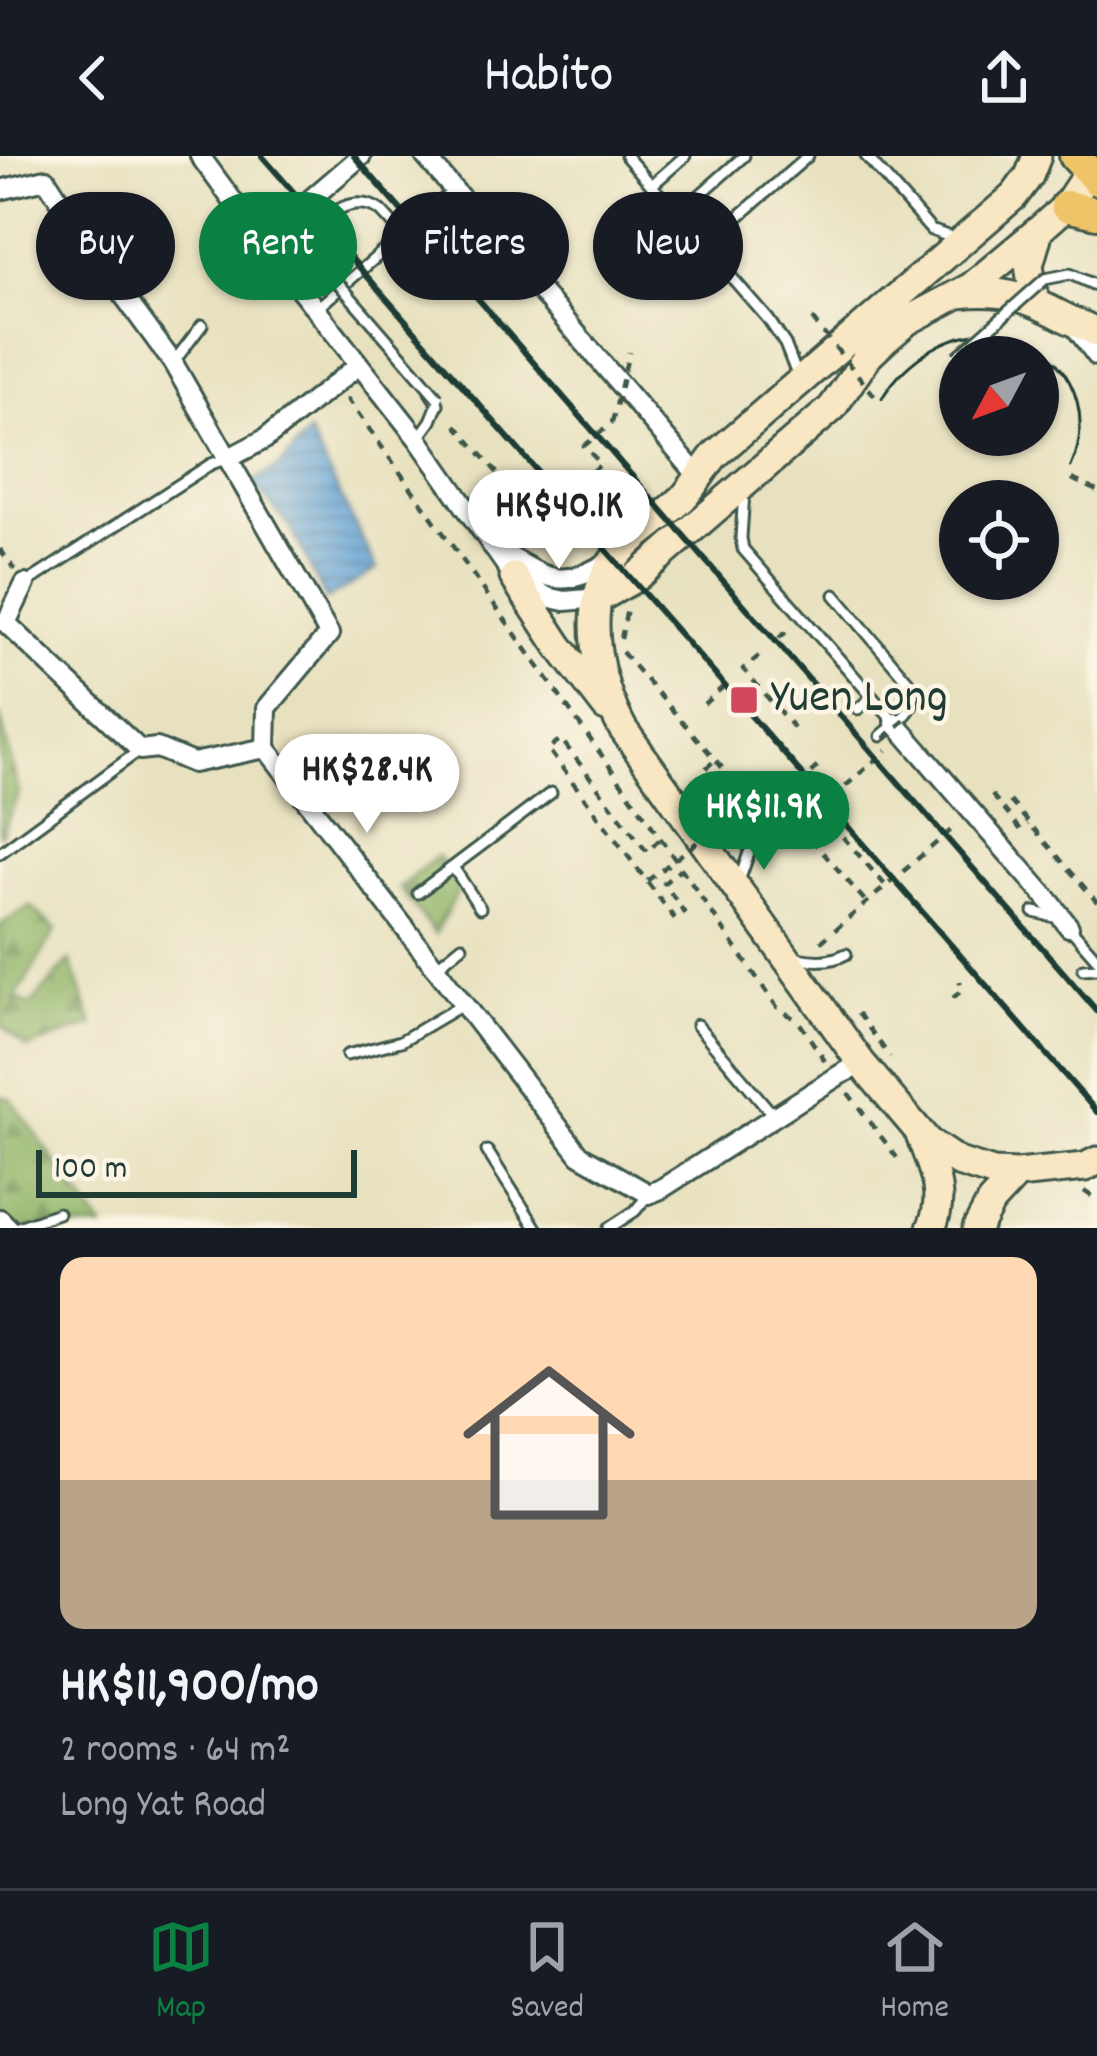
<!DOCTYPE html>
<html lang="en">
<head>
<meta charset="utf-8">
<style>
  :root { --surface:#171b24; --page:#242831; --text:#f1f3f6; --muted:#9ea1a6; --line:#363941; --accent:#0b8043 }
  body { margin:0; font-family:Dekko,sans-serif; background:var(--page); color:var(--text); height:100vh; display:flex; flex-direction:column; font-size:45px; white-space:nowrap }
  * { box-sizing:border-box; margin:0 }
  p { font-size:39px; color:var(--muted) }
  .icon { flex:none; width:66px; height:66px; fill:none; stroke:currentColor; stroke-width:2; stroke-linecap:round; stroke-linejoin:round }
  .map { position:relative; height:1072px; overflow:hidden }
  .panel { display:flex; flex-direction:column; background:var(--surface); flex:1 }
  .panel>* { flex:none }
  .banner { position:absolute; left:36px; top:36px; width:1026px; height:108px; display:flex; gap:24px }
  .needle { width:78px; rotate:229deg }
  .tools { position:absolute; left:939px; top:180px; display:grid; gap:24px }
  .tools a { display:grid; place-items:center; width:120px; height:120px; border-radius:50%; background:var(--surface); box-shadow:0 3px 9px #0004; font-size:60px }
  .scale { position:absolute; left:36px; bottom:30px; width:321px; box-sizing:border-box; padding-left:12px; border:6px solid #1f3d34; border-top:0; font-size:33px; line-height:42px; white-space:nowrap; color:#1f3d34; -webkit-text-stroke:9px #fcf5e5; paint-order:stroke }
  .price { position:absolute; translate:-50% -102px; padding:0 27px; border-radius:42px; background:#fff; color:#222; font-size:39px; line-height:78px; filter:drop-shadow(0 3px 6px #0008) }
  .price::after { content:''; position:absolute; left:50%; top:72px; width:36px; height:27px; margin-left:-18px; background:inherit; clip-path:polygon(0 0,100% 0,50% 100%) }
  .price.active { background:var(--accent); color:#fff }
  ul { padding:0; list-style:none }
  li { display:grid; align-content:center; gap:24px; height:636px; padding:0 60px }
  li span { display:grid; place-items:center; height:372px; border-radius:24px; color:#555 }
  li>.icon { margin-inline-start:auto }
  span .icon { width:216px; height:216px; fill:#fffc; stroke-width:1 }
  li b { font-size:51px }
  .pill { padding:0 42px; border-radius:54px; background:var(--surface); box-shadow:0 3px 9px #0004; font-size:42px; line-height:108px }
  .pill.active { background:var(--accent); color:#fff }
  header { display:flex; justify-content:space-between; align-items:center; height:156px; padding:0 60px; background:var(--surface); font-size:54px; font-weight:600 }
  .dock { display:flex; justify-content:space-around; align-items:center; height:168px; border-top:3px solid var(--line); background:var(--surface); font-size:33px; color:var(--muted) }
  .dock a { display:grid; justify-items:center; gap:6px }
  .dock .active { color:var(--accent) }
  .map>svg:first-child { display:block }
  .forest { fill:url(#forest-firs); stroke:#597a4f; stroke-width:3 }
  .water { fill:url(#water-rules); stroke:#406e84; stroke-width:3 }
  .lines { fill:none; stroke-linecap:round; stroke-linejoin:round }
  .lane-casing { stroke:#3d5649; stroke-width:15 }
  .street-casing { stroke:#3d5649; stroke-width:24 }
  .secondary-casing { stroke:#3d5649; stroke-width:33 }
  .primary-casing { stroke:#3d5649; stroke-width:36 }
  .path { stroke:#3d5649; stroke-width:4.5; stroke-dasharray:9 9; stroke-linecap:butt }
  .lane { stroke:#fff; stroke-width:9 }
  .street { stroke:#fff; stroke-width:18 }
  .secondary { stroke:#f9e7c3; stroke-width:27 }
  .primary { stroke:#efc469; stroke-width:30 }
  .tram { stroke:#1f3d34; stroke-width:3 }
  .rail { stroke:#1f3d34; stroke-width:6 }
  .lane-bridge-casing { stroke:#3d5649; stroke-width:15; stroke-linecap:butt }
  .path-bridge { stroke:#3d5649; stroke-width:4.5; stroke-dasharray:9 9; stroke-linecap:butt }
  .lane-bridge { stroke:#fff; stroke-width:9 }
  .poi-dot { fill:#d1495b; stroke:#fcf5e5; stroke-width:4.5 }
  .labels { text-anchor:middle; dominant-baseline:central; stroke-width:9; stroke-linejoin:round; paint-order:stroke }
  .poi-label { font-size:48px; fill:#1f3d34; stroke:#fcf5e5; text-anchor:start }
</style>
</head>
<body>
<header><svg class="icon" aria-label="back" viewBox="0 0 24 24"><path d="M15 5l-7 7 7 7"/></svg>Habito<svg class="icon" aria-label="share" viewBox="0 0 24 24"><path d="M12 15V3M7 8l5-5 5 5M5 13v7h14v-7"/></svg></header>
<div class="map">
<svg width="1097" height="1072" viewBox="0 0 1097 1072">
  <defs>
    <pattern id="forest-firs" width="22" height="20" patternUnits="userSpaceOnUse" patternTransform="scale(3)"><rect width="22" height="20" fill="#93b66a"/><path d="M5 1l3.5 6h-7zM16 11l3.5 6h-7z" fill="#779558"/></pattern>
    <pattern id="water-rules" width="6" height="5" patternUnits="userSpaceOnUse" patternTransform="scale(3)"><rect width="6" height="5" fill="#61a0d3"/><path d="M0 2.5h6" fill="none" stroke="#4f84ac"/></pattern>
  </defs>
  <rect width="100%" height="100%" fill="#fcf5e5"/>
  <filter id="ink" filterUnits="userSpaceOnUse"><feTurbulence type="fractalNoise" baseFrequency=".00833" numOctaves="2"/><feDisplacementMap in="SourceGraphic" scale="24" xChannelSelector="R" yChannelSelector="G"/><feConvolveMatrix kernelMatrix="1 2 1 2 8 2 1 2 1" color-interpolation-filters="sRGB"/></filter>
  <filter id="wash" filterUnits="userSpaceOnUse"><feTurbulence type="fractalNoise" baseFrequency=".004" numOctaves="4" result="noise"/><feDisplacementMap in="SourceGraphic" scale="48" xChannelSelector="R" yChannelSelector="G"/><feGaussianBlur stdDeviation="2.7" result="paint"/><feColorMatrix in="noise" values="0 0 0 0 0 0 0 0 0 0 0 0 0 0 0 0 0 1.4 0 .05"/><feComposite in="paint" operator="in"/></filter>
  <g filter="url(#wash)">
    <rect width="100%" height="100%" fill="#e7e1bf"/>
    <path class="forest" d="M0,559L19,637L0,681Z
      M437,700L462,728L435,778L399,732Z
      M31,750L56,774L15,843L31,849L70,804L93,869L27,892L0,868V769Z
      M0,940L11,943L103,1072H0Z"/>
    <path class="water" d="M309,277L377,413L326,444L291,372L251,326L279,311Z"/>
  </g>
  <g filter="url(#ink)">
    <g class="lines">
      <g class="lane-casing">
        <path id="lane" d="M626,0L768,163L785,188L797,219
          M866,0L931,74L958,84
          M652,29L685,0
          M381,55L402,78
          M676,60L744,0
          M704,91L808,0
          M316,153L453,35
          M173,207L202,169
          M418,283L431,265L438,248L430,236
          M744,336L741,382L743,393L895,567
          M25,428L211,308L229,302
          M835,439L912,530C919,556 899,564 881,580
          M858,553L872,541
          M696,669L713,670L726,666
          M0,697L140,594
          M453,711L480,752
          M739,725L749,697
          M418,737L551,637
          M1034,756L1055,761
          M1069,771L1097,803
          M793,801C811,805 829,807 846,798
          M435,812L462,790
          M1083,813L1097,812
          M697,869L774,960
          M347,899L401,885L462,849
          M487,995L536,1072
          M15,1072L58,1057
          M609,1072L635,1055L649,1038"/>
      </g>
      <g class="street-casing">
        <path id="street" d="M200,0L262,85L418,283L514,421L547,441L565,445L599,442
          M425,0L699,321
          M0,34L46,23L105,114L173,207L329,478L267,552L266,592
          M262,85L361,0
          M1076,172L1097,200
          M229,302L265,283L359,209
          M497,393C547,422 559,437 613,403
          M25,428L6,467L140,594L157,592L193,607L266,592L580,999L649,1038L661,1033L841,918L862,908
          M895,567L1051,747L1069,771
          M0,1063L9,1072"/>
      </g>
      <g class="secondary-casing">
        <path id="secondary" d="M1037,0L1029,20L1014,40L715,299C703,313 695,330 682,343C661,364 630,381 613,405C580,452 598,527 623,573L862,908L928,986L958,1006L993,1017L1017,1018L1085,1011L1097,1005
          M959,138C1002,133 1024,140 1062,160C1073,166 1086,170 1097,177
          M1035,146L1029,109L1039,74
          M514,421L559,490L606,551
          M599,442L635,422L832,252L868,200L885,184L907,165L971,131L1039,74L1066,50L1089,15
          M920,979C932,1011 947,1039 931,1072
          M977,1072L991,1046L1017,1018"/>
      </g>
      <g class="primary-casing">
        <path id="primary" d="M1075,0L1097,24
          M1066,50L1097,57"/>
      </g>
      <path class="path" d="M347,242L645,660L777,851L799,866L827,908
        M456,269L538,364L601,308L584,290L612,267
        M1072,323L1097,335
        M0,393L15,414
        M779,482L792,471
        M621,483L627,453
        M622,496L732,623L731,636C723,643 716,646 705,644
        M759,500L743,513L800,579
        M704,548L724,530
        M714,626L704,614L714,605
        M797,628L823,606
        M992,639L1021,674L1028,668
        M1010,645L1097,746
        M819,654L886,730
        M811,683L867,747
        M659,684L647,696L561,583L548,593L675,763L684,756L664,727L680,714
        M764,701L887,594
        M894,724L920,754
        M821,786L957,669
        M953,842L961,835L960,825
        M858,857L890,901
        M848,937L901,1007
        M1084,1035L1097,1044"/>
      <use href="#lane" class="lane"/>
      <use href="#street" class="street"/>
      <use href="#secondary" class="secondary"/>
      <use href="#primary" class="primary"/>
      <path class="tram" d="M882,242C906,204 951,172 999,178C1065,187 1097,252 1071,311"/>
      <path class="rail" d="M262,0L1097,956
        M354,0L1097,855"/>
      <g class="lane-bridge-casing">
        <path id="lane-bridge" d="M381,55C349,31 301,71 321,107L438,242
          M957,201L1045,123L1070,118L1097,130"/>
      </g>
      <path class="path-bridge" d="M812,163L879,245
        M612,267L629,196
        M884,582L911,559
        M714,626L737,654
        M647,725L725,665"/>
      <use href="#lane-bridge" class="lane-bridge"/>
    </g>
  </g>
  <rect class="poi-dot" x="729" y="529" width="30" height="30" rx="6"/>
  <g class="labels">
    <g class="poi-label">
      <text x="771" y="544">Yuen Long</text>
    </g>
  </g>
</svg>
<div class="tools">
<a><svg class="needle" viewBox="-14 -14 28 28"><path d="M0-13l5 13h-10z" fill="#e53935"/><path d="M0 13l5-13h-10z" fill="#9ea1a6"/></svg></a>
<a><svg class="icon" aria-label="locate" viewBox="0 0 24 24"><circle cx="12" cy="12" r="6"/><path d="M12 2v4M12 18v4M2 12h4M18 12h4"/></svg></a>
</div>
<div class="scale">100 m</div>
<b class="price" style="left:559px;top:416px">HK$40.1K</b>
<b class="price" style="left:367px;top:680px">HK$28.4K</b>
<b class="price active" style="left:764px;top:717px">HK$11.9K</b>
<div class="banner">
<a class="pill">Buy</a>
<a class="pill active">Rent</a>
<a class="pill">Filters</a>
<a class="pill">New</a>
</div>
</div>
<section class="panel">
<ul>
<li><span style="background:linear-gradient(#ffd9b3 60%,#b9a48a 0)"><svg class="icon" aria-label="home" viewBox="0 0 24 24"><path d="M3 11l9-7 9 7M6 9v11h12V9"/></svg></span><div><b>HK$11,900/mo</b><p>2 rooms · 64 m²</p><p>Long Yat Road</p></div></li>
</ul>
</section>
<nav class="dock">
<a class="active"><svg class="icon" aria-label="map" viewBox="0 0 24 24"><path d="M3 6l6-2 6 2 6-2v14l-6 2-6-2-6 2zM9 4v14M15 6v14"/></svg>Map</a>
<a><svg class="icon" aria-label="saved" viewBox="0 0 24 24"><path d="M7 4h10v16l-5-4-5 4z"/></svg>Saved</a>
<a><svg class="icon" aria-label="home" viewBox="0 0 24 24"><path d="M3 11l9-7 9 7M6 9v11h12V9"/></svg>Home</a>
</nav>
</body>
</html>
